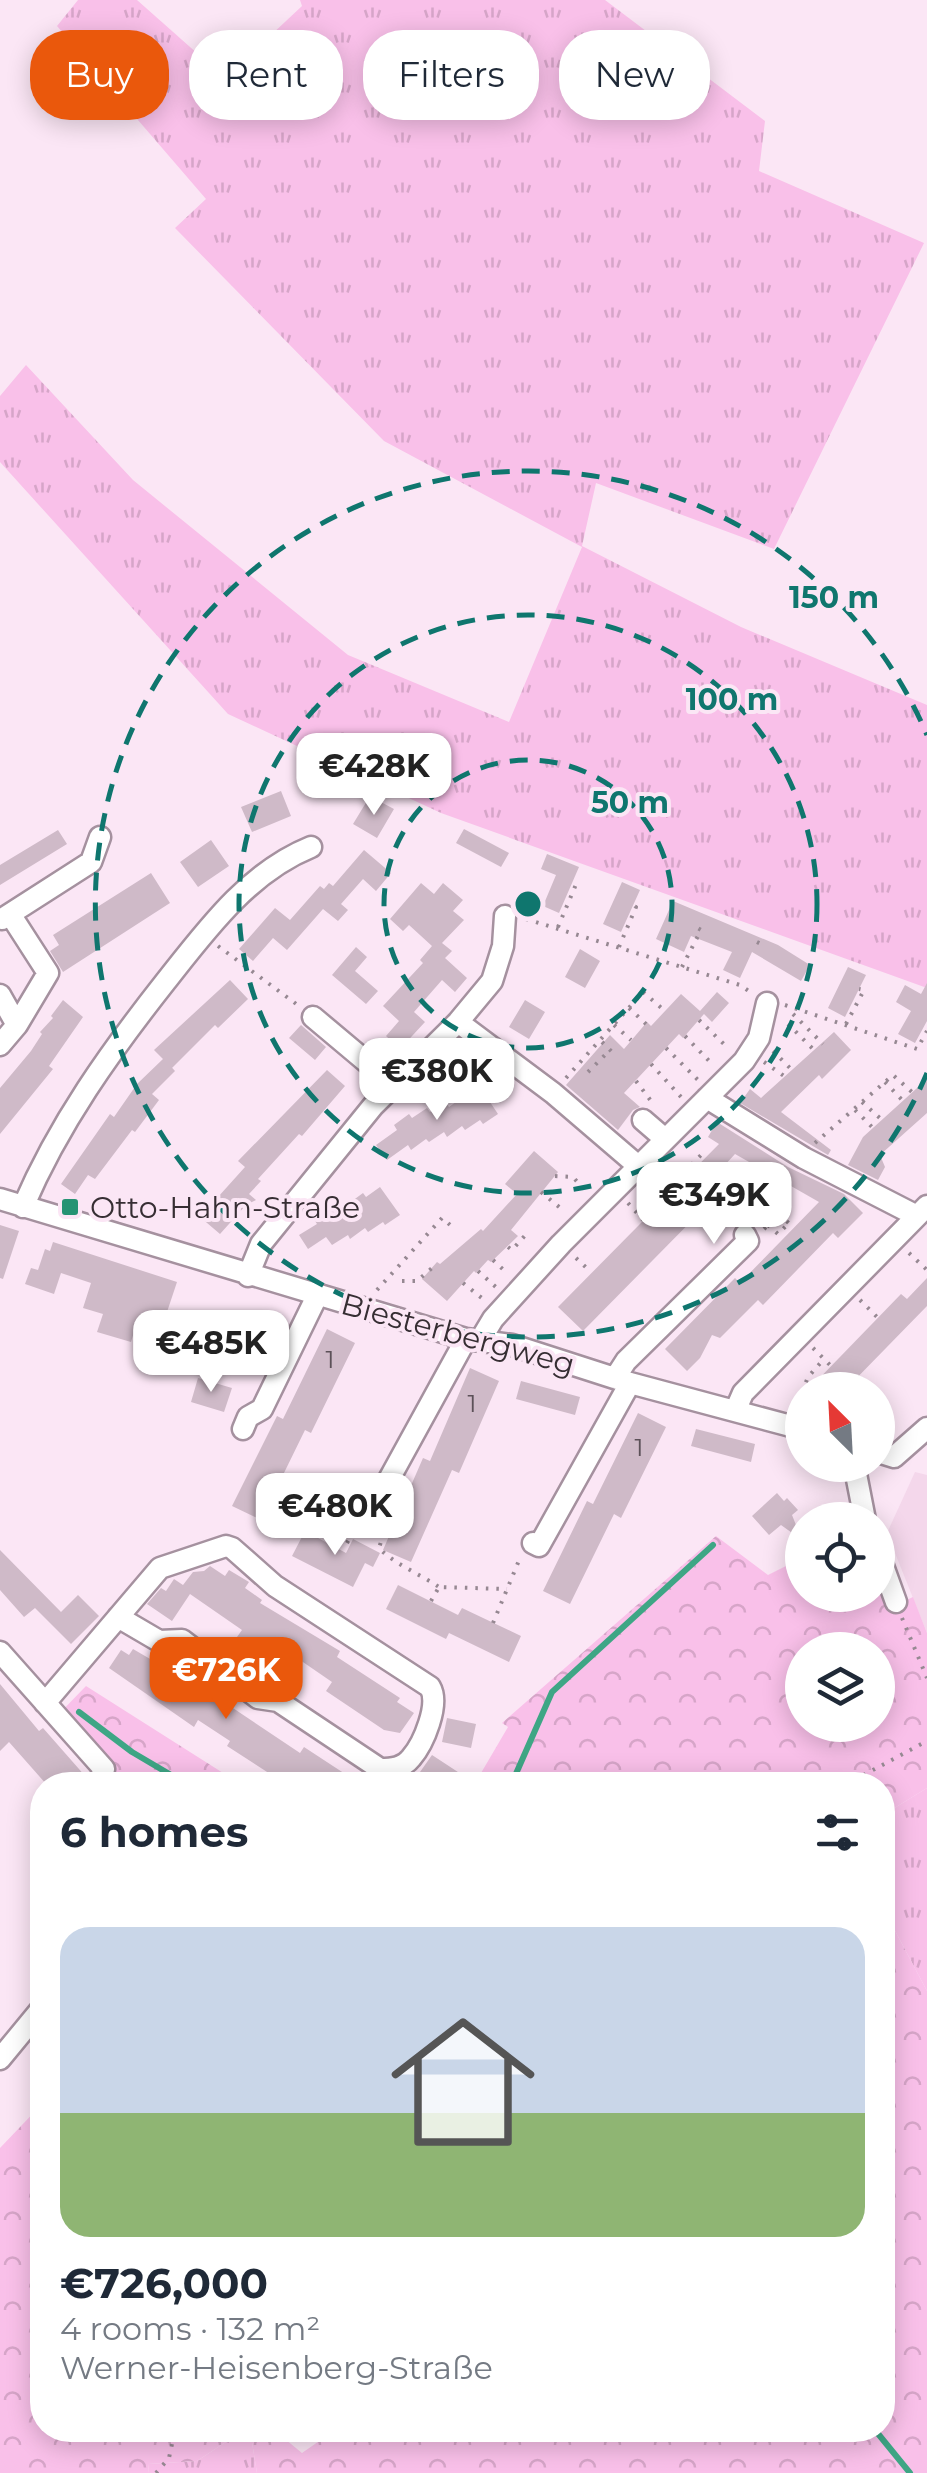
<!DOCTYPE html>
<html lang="en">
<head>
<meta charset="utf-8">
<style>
  :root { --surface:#fff; --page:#f2f2f3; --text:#1f2937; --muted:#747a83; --accent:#ea580c }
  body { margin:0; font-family:Montserrat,sans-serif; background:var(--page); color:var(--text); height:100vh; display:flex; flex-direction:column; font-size:38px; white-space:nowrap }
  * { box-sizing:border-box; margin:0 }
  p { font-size:32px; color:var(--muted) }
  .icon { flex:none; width:55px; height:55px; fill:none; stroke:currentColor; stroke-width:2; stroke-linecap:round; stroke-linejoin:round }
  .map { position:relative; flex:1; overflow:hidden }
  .panel { position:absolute; left:30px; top:1772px; width:865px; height:670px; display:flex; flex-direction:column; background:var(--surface); border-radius:40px; box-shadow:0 5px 25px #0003 }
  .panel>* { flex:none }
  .banner { position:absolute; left:30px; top:30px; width:868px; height:90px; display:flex; gap:20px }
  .needle { width:65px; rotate:336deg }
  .controls { position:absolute; left:785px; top:1372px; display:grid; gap:20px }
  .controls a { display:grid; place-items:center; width:110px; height:110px; border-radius:50%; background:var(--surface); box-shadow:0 5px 25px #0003; font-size:50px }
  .price { position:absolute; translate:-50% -85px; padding:0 22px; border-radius:20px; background:#fff; color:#222; font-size:32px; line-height:65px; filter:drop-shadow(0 2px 5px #0008) }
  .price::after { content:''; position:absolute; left:50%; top:60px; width:30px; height:22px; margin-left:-15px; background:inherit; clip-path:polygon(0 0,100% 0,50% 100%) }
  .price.on { background:var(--accent); color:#fff }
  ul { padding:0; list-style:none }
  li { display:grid; align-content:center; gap:20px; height:530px; padding:0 30px }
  li span { display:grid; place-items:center; height:310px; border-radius:30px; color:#555 }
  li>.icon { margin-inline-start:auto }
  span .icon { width:180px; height:180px; fill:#fffc; stroke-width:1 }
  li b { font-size:42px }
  h2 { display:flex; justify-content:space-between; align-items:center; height:120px; padding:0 30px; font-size:42px }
  .tag { padding:0 35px; border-radius:40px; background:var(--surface); box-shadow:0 5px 25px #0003; font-size:35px; line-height:90px }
  .tag.on { background:var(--accent); color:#fff }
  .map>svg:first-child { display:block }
  .built { fill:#f4d7eb }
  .grass { fill:url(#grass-tufts) }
  .forest { fill:url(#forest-crowns); fill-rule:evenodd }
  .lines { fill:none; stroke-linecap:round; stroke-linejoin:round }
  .stream { stroke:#3ea685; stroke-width:6 }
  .building { fill:#cfbac8 }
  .minor-casing { stroke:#a5919f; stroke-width:25 }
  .path { stroke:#968892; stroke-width:4; stroke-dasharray:2.5 8; stroke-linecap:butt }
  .minor { stroke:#fff; stroke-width:20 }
  .ring { fill:none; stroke:#0f766e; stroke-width:5; stroke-dasharray:18 12 }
  .poi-dot { fill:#269373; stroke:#fbe6f5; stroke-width:4 }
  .labels { text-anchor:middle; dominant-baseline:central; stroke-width:8; stroke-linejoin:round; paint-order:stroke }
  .number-label { font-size:25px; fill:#5c5158 }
  .poi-label { font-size:30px; fill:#362e33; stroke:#fbe6f5; text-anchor:start }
  .street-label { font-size:30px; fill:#362e33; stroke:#fbe6f5 }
  .centre { fill:#0f766e; stroke:#fbe6f5; stroke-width:5 }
  .ring-label { font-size:30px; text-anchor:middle; font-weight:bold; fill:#0f766e; stroke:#fbe6f5; stroke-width:8; stroke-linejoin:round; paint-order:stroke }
</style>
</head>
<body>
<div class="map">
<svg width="927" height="2473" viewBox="0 0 927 2473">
  <defs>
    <pattern id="grass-tufts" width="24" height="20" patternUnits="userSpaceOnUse" patternTransform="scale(2.5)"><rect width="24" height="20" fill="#f9c0e9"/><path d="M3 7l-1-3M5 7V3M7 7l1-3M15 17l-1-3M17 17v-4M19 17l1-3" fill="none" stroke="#d6a5c8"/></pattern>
    <pattern id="forest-crowns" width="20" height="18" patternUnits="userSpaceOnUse" patternTransform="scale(2.5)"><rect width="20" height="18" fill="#f9c0e9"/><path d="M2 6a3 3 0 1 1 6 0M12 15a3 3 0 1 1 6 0" fill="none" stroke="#d6a5c8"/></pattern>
  </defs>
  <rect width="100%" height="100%" fill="#fbe6f5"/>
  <path class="built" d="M915,1472L927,1475V1633L887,1533Z"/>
  <path class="grass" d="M78,0H137L225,78L302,6L300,0H605L765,121L759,171L924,243L774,549L596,483L582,546L741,627L927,705V988L441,813L228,714L0,462V396L26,365L133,480L348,655L509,722L582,547L384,441L175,228L206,199L57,26Z
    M927,1788V1991L883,1908V1815Z
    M244,2430H250L257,2473H149L148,2464L197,2461Z"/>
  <path class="forest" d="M716,1536L768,1575L802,1558V1595H878V1587L887,1609L913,1597L927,1633V1788L883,1815L882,1785H474L508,1727L502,1723ZM802,1650H878V1725H802Z
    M86,1686L242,1785H107L54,1719Z
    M883,1908L927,1991V2473H257L250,2430H274L302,2453L335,2430H882Z
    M42,2104V2430H244L197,2461L148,2464L149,2473H0V2148Z"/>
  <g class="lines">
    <path class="stream" d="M79,1712L132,1752L188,1785
      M511,1785L552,1692L713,1545
      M875,2430L910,2473"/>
  </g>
  <path class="building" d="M281,791L291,816L252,832L241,807Z
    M377,800L394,809L377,838L353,824L367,801L374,805Z
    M464,829L509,853L501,867L456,843Z
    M58,830L67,844L0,885V865Z
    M211,840L229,866L198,887L180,862Z
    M364,850L391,873L376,891L363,879L341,904L348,910L338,921L323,909L287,950L273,938L253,961L239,949L275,908L290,920L320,886L324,889L329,883L333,886Z
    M547,854L579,867L559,913L543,906L556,875L541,869Z
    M151,873L170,903L63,972L50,951L59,945L53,935Z
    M622,882L640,890L621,932L603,924Z
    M421,883L434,894L443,883L463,900L453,911L464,920L442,943L452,951L445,958L467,978L455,992L442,980L414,1012L425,1022L400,1049L386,1036L399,1021L383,1006L423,963L420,960L432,946L409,925L403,931L390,919Z
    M673,901L778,945L810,965L801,981L752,952L740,978L723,970L732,952L691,936L684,952L656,939Z
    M356,947L367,957L355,971L378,991L366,1004L332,975Z
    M580,949L600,961L585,988L565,977Z
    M848,967L866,975L845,1017L828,1008Z
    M230,980L248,999L218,1028L215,1025L172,1068L166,1061L175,1071L152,1094L159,1100L135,1132L132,1130L95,1179L88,1175L75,1194L61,1184L110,1114L114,1117L137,1084L163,1059L154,1050Z
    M927,983V1021L915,1043L898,1034L911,1011L896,1002L905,985L921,994Z
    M717,992L729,1003L712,1022L704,1014L683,1038L679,1034L624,1093L640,1107L633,1110L618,1130L566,1085L610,1035L624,1049L647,1022L651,1026L681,994L700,1011Z
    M63,1000L83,1017L49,1066L53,1069L0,1134V1088L31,1051L42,1034L40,1032L53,1018L51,1016Z
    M525,1000L545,1012L529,1039L509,1027Z
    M301,1025L326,1047L315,1060L289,1038Z
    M834,1032L851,1050L822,1079L819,1075L781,1112L831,1150L828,1155L740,1103L750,1089L761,1098Z
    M327,1070L345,1086L302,1136L299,1134L258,1179L261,1181L249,1194L256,1200L246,1205L220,1234L200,1217L245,1167L238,1161Z
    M927,1079V1113L880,1155L885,1167L878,1180L848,1165L863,1137Z
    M482,1090L498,1114L483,1124L480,1120L465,1130L462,1126L447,1137L444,1132L429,1142L426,1139L411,1150L408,1145L387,1160L376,1145L397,1130L394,1125L409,1114L412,1118L427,1108L430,1112L445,1102L449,1107L464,1096L467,1100Z
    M717,1122L788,1167L844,1194L863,1213L838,1238L833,1233L763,1305L758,1300L720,1338L712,1335L700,1358L687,1371L665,1349L735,1278L740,1283L819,1202L735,1154L712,1179L723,1189L583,1331L558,1307L719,1144L708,1137Z
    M534,1151L558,1172L511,1230L518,1236L491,1262L488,1260L476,1273L474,1271L447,1301L422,1279L437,1262L440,1264L481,1229L483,1231L517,1194L505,1184Z
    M380,1187L400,1215L385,1225L383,1222L368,1232L365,1228L350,1239L348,1235L332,1245L326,1237L308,1249L299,1235L317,1224L313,1218L328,1207L331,1210L346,1200L348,1204L363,1193L366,1197Z
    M0,1225L19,1231L3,1279L0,1278Z
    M53,1242L177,1282L162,1327L138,1319L131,1342L97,1332L103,1314L83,1308L91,1283L61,1273L54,1294L25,1284L31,1268L38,1270L45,1249L50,1251Z
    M927,1278V1306L845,1390H808L901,1294L907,1299Z
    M327,1329L355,1343L311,1433L305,1430L261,1520L232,1506L277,1416L283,1419Z
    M470,1368L499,1381L459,1473L452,1470L411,1562L383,1550L423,1458L430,1461Z
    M198,1378L232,1388L224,1412L191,1402Z
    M521,1381L580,1397L575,1415L516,1399Z
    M638,1413L666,1427L621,1518L614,1514L570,1604L543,1591L587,1501L593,1504Z
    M696,1429L755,1444L751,1462L691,1446Z
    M777,1493L784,1501L787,1498L798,1510L792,1515L802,1540L781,1525L769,1535L752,1516Z
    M305,1531L346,1553L353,1539L380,1553L373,1567L365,1563L353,1587L292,1556Z
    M0,1550L61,1612L78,1595L99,1616L71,1644L35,1608L24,1617L0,1590Z
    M210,1566L225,1576L229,1570L249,1582L245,1588L262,1600L260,1603L340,1651L337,1657L400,1698L397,1702L414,1713L400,1733L384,1730L326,1691L332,1682L300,1660L291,1673L237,1637L242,1630L190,1594L172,1621L147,1604L161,1588L166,1591L174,1579L183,1585L193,1572L204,1571Z
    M398,1585L458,1615L462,1608L521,1636L509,1662L449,1633L446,1639L386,1609Z
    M133,1649L176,1674L180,1667L199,1680L197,1684L300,1753L304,1747L362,1785H299L285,1775L281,1781L227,1746L230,1741L198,1720L194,1727L109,1668L121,1650L129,1655Z
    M0,1684L39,1731L43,1728L86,1777L85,1785H47L9,1742L0,1751Z
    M447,1718L476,1724L471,1748L442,1742Z
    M432,1755L461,1774L454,1785H428L431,1780L420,1772Z"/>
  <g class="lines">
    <g class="minor-casing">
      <path id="minor" d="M2,919L91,862L100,837
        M0,995L17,1025L48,973L10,914
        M313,1017L394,1085
        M458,1022L553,1093L637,1165
        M0,1045L17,1025
        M707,1098L804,1158L917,1216
        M643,1120L665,1139
        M0,1199L466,1339L512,1345L630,1383L802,1429
        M23,1207C59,1123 110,1052 166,981C207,929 249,872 311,847
        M248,1276L261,1244L373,1106L458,1022L492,981L503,946L505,916
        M481,1339L493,1319L561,1244L744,1061L759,1038L767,1003
        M615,1378L626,1361L748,1241L745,1235
        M736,1409L743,1393L927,1206
        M243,1429L248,1417L262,1409L317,1296
        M878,1452L894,1457L927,1428
        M858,1465L856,1474L865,1520
        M366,1502L376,1503L466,1339
        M533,1543L539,1546L630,1383
        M878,1552L896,1602
        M0,1652L104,1769L98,1785
        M45,1703L160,1568L226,1546L232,1548L275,1586L430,1687C440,1704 424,1743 411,1758C403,1768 392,1769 380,1769L278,1701L258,1698L182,1640L159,1641L118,1617
        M0,2059L42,2008"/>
    </g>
    <path class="path" d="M526,919L740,985L753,994
      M558,927L577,882L574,880
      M757,942L765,946
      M218,946L299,1006
      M619,947L636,907L632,906
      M682,967L701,930L694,926
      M785,1005L917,1049L927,1031
      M629,1008L646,1024
      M793,1014L823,1044
      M699,1020L728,1048
      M788,1024L815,1051
      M846,1024L864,990L859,989
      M614,1025L631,1040
      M685,1036L713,1065
      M602,1042L616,1056
      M666,1048L698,1080
      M773,1051L791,1069
      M764,1062L784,1076
      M651,1064L682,1098
      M588,1072L610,1050
      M566,1078L643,992L665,1011
      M636,1081L651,1101
      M885,1082L904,1102
      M862,1102L881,1119
      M855,1110L873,1128
      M815,1143L893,1075L913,1093
      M663,1167L680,1185
      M555,1176L573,1177L587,1193
      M541,1192L564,1211
      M628,1203L645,1222
      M779,1214L794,1228
      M640,1217L706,1150
      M768,1225L778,1234L789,1223
      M764,1229L782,1211L775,1204L776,1195L790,1173
      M508,1247L512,1250L529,1231
      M909,1253L927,1270
      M576,1258L591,1272
      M493,1260L508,1274
      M478,1271L497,1288
      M402,1281H417L432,1268
      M463,1283L483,1299
      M377,1290L442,1218L456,1230
      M860,1300L878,1318
      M813,1348L831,1366
      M802,1392L808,1377L824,1359
      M387,1523L379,1548C394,1564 420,1574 439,1587
      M347,1543L359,1522
      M334,1547L351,1516
      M431,1601L439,1587L507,1589
      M902,1618L927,1678
      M493,1623L520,1558
      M845,1785L927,1741
      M156,2473L169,2458L175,2430"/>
    <use href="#minor" class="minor"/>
  </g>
  <g class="ring">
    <circle cx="528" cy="904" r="144"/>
    <circle cx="528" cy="904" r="289"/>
    <path d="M927 1073A433 433 0 1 1 927 735"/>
  </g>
  <rect class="poi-dot" x="60" y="1197" width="20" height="20" rx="5"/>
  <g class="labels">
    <g class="number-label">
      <text x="330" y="1359">1</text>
      <text x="472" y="1403">1</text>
      <text x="639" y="1447">1</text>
    </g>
    <g class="poi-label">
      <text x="90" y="1207">Otto-Hahn-Straße</text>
    </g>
    <g class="street-label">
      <text transform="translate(458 1334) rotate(15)">Biesterbergweg</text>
    </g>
  </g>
  <circle cx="528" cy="904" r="15" class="centre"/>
  <g class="ring-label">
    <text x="834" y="608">150 m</text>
    <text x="732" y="710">100 m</text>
    <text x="630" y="813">50 m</text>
  </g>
</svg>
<div class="controls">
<a><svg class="needle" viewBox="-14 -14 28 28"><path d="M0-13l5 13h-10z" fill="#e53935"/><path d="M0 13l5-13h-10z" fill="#747a83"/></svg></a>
<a><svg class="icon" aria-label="locate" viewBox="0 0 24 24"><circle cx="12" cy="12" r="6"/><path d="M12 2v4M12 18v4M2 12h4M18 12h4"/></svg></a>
<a><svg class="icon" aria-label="layers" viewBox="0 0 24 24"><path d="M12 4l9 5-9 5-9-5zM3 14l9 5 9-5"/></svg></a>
</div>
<b class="price" style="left:374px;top:818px">€428K</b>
<b class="price" style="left:437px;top:1123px">€380K</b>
<b class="price" style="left:714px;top:1247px">€349K</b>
<b class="price" style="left:211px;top:1395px">€485K</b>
<b class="price" style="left:335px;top:1558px">€480K</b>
<b class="price on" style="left:226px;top:1722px">€726K</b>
<div class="banner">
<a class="tag on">Buy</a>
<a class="tag">Rent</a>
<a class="tag">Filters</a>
<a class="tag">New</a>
</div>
<section class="panel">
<h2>6 homes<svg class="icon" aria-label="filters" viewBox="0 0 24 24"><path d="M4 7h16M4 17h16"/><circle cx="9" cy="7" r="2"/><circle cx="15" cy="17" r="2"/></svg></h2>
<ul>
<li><span style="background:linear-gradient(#c9d6e8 60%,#8fb573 0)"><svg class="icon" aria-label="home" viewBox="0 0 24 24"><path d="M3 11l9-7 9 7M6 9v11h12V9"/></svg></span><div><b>€726,000</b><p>4 rooms · 132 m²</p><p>Werner-Heisenberg-Straße</p></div></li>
</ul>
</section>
</div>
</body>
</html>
